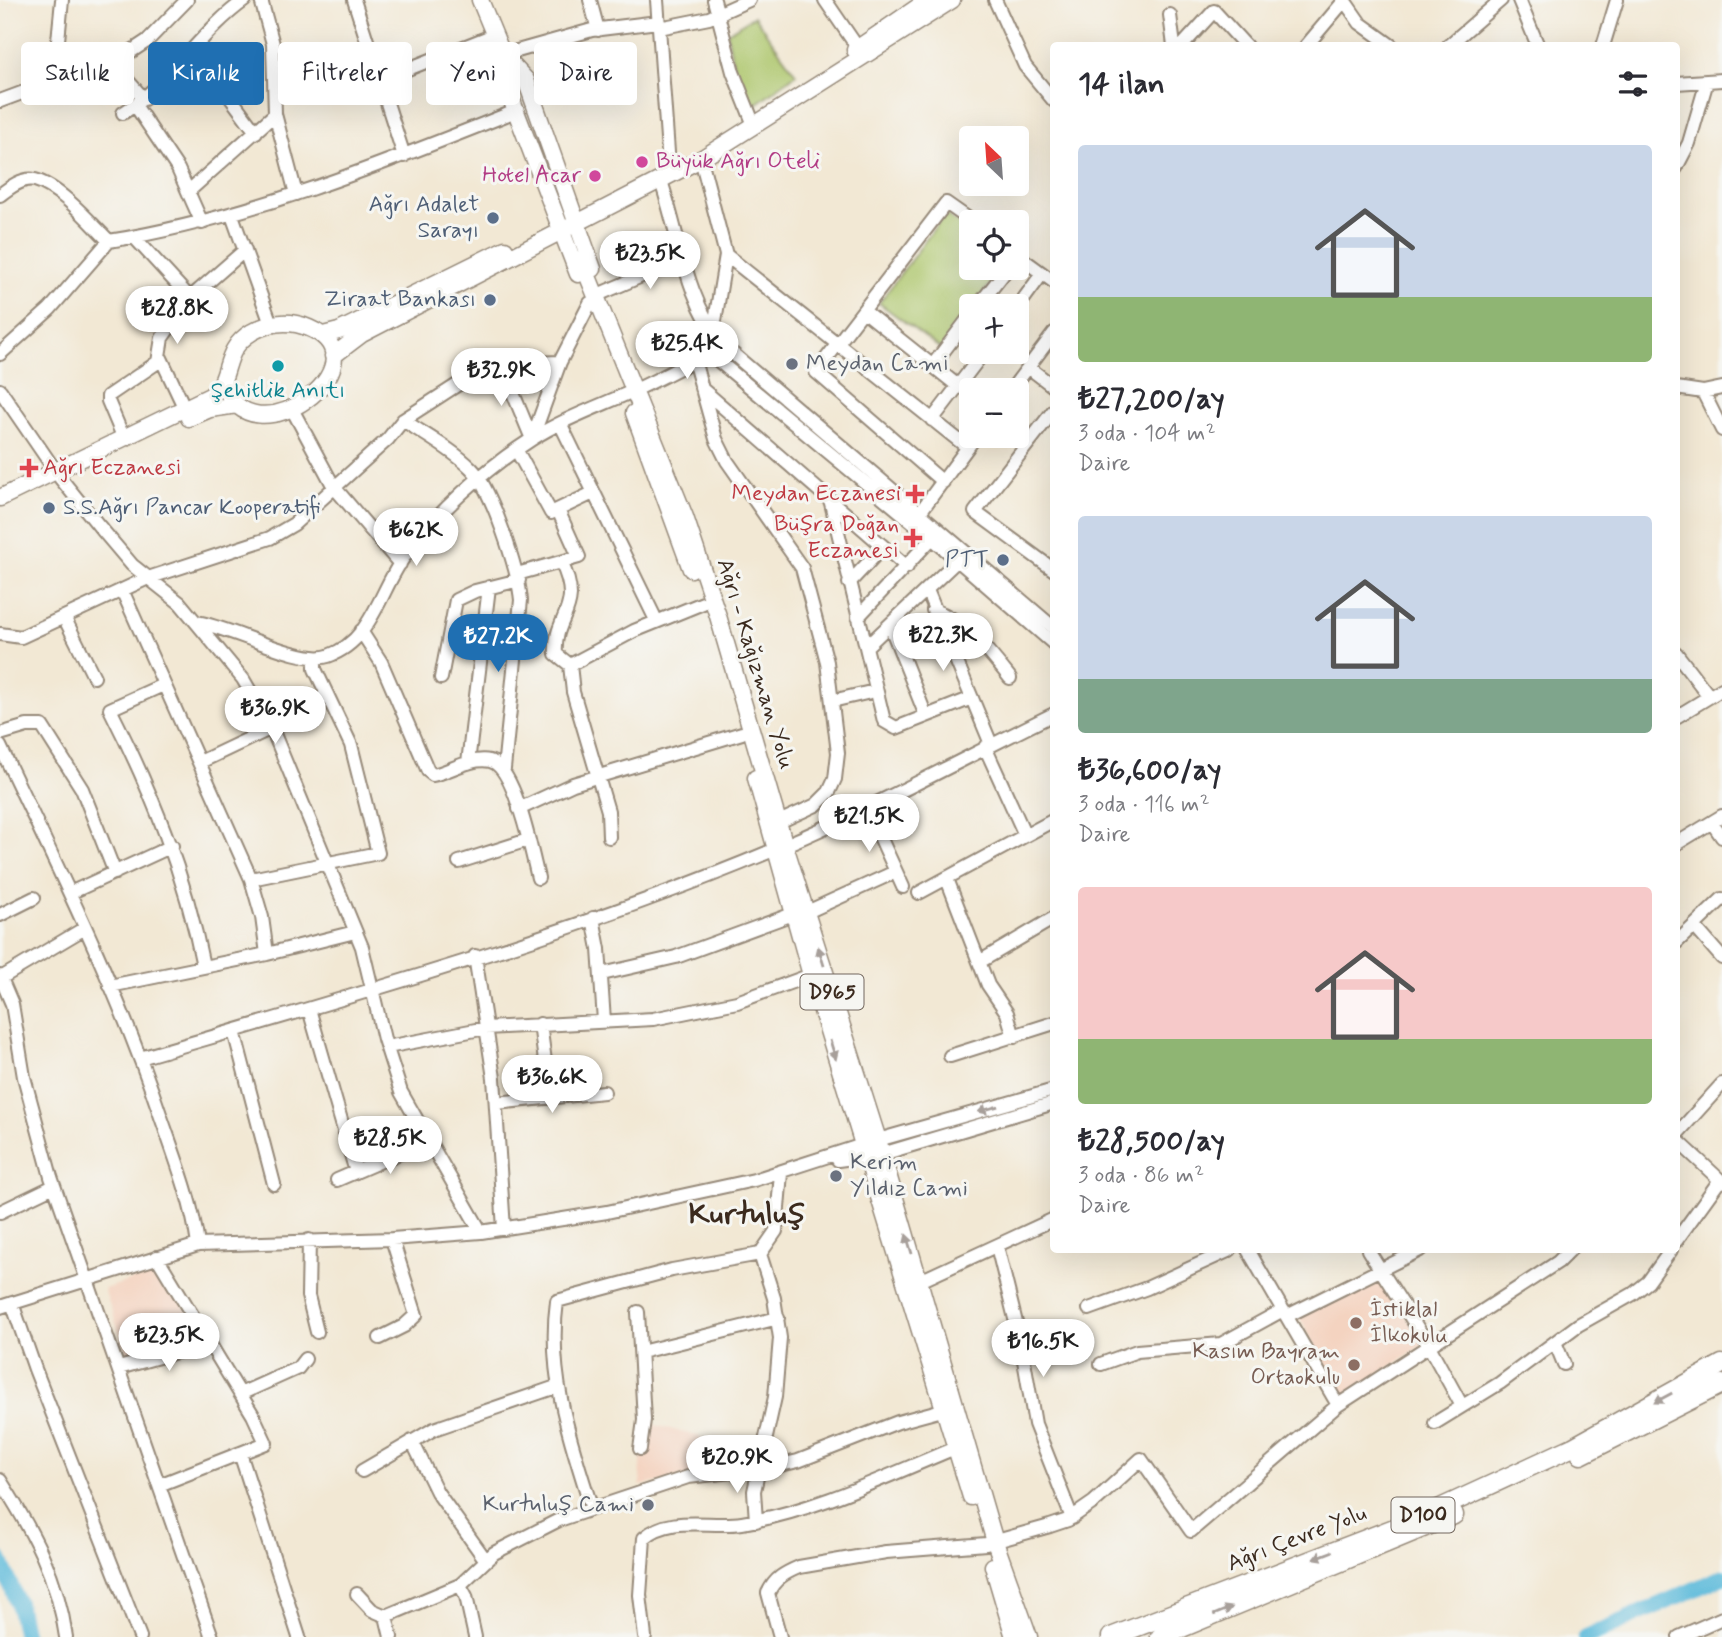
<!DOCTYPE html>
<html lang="tr">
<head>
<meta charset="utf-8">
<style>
  :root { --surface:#fff; --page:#f2f2f3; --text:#2b2b33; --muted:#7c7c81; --accent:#1f6fb2 }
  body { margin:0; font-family:Mynerve,sans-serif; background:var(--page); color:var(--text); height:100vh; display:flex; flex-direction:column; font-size:26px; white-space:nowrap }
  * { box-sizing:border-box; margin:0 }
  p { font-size:23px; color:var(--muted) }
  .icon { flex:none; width:38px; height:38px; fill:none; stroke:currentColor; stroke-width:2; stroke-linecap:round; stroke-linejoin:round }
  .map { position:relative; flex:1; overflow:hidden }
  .panel { position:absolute; left:1050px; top:42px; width:630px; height:1211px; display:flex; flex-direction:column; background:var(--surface); border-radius:7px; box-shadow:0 7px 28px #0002 }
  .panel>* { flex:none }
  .top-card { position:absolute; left:21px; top:42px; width:665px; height:63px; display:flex; gap:14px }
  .needle { width:46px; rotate:335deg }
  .buttons { position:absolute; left:959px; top:126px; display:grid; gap:14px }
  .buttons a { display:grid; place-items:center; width:70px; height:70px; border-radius:7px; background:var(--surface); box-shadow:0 7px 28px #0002; font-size:35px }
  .price { position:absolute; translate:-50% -60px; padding:0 16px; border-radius:24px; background:#fff; color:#222; font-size:23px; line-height:46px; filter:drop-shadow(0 2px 4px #0008) }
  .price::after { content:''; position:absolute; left:50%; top:42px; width:21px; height:16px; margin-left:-10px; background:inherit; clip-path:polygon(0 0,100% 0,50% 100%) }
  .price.selected { background:var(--accent); color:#fff }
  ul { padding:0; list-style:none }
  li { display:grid; align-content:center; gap:14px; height:371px; padding:0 28px }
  li span { display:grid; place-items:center; height:217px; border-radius:7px; color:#555 }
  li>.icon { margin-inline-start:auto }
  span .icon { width:126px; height:126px; fill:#fffc; stroke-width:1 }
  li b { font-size:30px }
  h2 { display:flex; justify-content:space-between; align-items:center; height:84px; padding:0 28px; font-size:30px }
  .tag { padding:0 24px; border-radius:7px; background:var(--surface); box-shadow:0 7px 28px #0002; font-size:24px; line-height:63px }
  .tag.selected { background:var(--accent); color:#fff }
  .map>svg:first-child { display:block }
  .built { fill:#f4d3c0 }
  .green { fill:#adc66c; stroke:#747845; stroke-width:2 }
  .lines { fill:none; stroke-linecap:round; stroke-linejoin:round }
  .river { stroke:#5cbada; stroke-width:16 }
  .major-tunnel { stroke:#cdc2b0; stroke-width:16; stroke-dasharray:16 8; stroke-linecap:butt }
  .minor-casing { stroke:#968979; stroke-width:16 }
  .major-casing { stroke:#968979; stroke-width:19 }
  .highway-casing { stroke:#968979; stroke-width:21 }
  .minor { stroke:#fff; stroke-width:12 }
  .major { stroke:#fff; stroke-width:16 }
  .highway { stroke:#fff; stroke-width:18 }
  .oneway { fill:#a79f9a }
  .hotel-dot { fill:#d1479c; stroke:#f6f6f2; stroke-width:2.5 }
  .service-dot { fill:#5c6f8a; stroke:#f6f6f2; stroke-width:2.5 }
  .worship-dot { fill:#6b7280; stroke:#f6f6f2; stroke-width:2.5 }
  .culture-dot { fill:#0f9aa8; stroke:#f6f6f2; stroke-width:2.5 }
  .health-dot { fill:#e0444e; stroke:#f6f6f2; stroke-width:2.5 }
  .education-dot { fill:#8d6e63; stroke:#f6f6f2; stroke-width:2.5 }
  .labels { text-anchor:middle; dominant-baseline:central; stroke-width:6; stroke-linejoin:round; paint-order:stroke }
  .shield { fill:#f6f6f2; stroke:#73675e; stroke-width:2 }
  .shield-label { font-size:21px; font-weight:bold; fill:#3b2a1e }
  .hotel-label { font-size:23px; fill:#b23c85; stroke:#f6f6f2; text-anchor:start }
  .service-label { font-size:23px; fill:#4e5e75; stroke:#f6f6f2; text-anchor:end }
  .worship-label { font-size:23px; fill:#5b616d; stroke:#f6f6f2; text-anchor:start }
  .culture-label { font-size:23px; fill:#0d838f; stroke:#f6f6f2 }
  .health-label { font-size:23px; fill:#be3a42; stroke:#f6f6f2; text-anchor:end }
  .street-label { font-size:23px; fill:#3b2a1e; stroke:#f6f6f2 }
  .education-label { font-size:23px; fill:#785e54; stroke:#f6f6f2; text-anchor:start }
  .district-label { font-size:30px; font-weight:bold; fill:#3b2a1e; stroke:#f6f6f2 }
</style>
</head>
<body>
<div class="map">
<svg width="1722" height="1637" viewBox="0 0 1722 1637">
  <rect width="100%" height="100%" fill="#f6f6f2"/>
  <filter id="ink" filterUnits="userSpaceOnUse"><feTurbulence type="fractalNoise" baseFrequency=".0143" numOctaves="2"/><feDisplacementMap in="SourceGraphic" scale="14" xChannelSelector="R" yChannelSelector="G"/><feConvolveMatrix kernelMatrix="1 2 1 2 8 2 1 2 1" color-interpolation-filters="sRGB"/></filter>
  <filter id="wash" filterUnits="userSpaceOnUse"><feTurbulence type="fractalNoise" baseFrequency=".00686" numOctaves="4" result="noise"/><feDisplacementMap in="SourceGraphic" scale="28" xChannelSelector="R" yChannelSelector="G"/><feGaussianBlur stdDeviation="1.57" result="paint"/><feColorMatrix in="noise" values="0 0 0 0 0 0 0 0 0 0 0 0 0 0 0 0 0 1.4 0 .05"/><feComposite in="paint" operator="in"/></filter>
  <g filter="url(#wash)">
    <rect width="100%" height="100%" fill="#f2e8d4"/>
    <path class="built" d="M163,1270L205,1342L129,1360L104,1289Z
      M1381,1274L1423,1345L1342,1399L1297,1313Z
      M643,1422L701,1437L704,1473L640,1486Z"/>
    <path class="green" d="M754,16L796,74L753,106L736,79L727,33Z
      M945,214L971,233V268H1002L941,349L879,303Z"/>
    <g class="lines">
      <path class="river" d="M0,1559L18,1603L25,1637
        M1586,1637L1722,1577"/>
    </g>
  </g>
  <g filter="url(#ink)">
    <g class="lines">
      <path class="major-tunnel" d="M552,183L581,259"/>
      <g class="minor-casing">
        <path id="minor" d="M261,0L273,44L275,114L296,194
          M354,0L404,156
          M590,0L598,30
          M657,0L669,166
          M714,0L733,72L752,120
          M825,0L862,54
          M995,0L1025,66L1054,101
          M1344,0L1360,23L1392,46
          M1519,0L1538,46
          M1170,15L1174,46
          M659,28L709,18L749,0
          M1182,46L1214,11L1246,46
          M1306,46L1344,1
          M1448,46L1501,0
          M1603,46L1617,0
          M190,53L227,93L256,132
          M503,55L592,30L658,22
          M113,64L144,99
          M380,80L494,35
          M54,81L62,0
          M1676,83L1722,80
          M0,101L54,81L106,68L147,41L187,0
          M135,105L178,169L202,223
          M123,113C171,83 200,32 245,0
          M701,159L726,255L713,333
          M1676,168L1689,143L1707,81
          M661,181C679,235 686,301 724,346L1054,628
          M190,190L275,114
          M0,195C9,188 23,177 35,180C60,187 91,223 109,241
          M232,215L271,324
          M135,238L190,298
          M726,255L967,447
          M1017,255L1054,282
          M602,293L684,258
          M978,306L1008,268
          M1017,308L1042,274
          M864,311L958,386
          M709,353L932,538L1054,644
          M0,354L50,309L109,241C250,218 383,164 516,111
          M161,358L185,409
          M694,360L716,439L727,461L802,568L827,662L838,753L835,779L829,792L816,805L779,822
          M501,364L532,439
          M933,365L971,315
          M1028,367L1054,387
          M701,388L907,567
          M1676,388L1703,392L1722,388
          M0,390L61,479L99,526L132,565L180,603L243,679L272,729L362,947L384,1039L401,1092L481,1232
          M1011,390L1054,333
          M1703,392L1722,430
          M292,409L334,487L400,564
          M1054,410L975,512L1054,570
          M403,420C425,435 452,449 471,468C492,489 518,570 521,600L504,769
          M932,420L984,352
          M561,425L656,620
          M124,439L108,401V396L158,362L162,338L190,298L245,250
          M532,439L560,362L590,303
          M517,451L551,513L593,493
          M943,482L816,372L946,203L973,222
          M830,499L884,721L896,728L972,698
          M915,519L976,436
          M561,562C585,611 553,615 556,654L570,665L573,692L608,811L609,837
          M517,574L579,557L558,510
          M849,583L883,547
          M122,590L251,879L262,917L267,954
          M927,590L991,744
          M933,610C965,620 990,653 1010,678
          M64,617L94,677
          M858,617L937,533
          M196,622C230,627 302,665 328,656C372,641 380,590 404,557C437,512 485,469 532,439C563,419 600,406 633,391C664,377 693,360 724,346
          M890,625L926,716
          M361,631L381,662L428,771L433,775C451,771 471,757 490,761C515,766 532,854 538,878
          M0,634L21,637L148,578L270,538L294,524L388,439L403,420L471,376L501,364L560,362
          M866,647L962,556
          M1676,653L1709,696
          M570,665L634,631L703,603
          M441,678L456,600L475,591L519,580
          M163,685L110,709C152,792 185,874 203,966
          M832,701L875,691
          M1676,717L1722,689
          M0,734L27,726H42L82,789L115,873
          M0,746C58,868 118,989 161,1117C176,1160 192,1201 198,1245
          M985,747L1025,835
          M200,762L299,715L327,694
          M468,763L489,587
          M866,806L903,887
          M519,809L573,784L742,733
          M1713,824L1722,837
          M1676,844L1722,816
          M459,862L528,840
          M251,879L378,853L351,745L315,669V659
          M947,879L988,985L1007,1013L1014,1037
          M70,893L172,846
          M919,893L1054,820
          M807,912L895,872
          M0,915L34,898
          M593,918L599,949L604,1021
          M1695,927L1722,958
          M1676,943L1722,899
          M475,956L494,1078L504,1229
          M981,961L1054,918
          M602,974L676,957L793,914
          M0,976L12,1004L24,1077L51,1177L212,1637
          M1,978L85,928
          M110,986L267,954L355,932
          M309,1009L356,1172
          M540,1024L550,1098
          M234,1031L274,1184
          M387,1047L486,1028L653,1019L737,1002L811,975
          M950,1056L1054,1023
          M140,1058C356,995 576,934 783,846C875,807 964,758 1054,714
          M496,1103L604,1092
          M1676,1135L1722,1084
          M1676,1139L1722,1182
          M838,1160L882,1154L1054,1103
          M337,1180L430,1140
          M0,1212L54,1186
          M309,1240L308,1296L317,1332
          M1676,1241L1720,1180
          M997,1246L1021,1343L1035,1424L1072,1518
          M1248,1250L1338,1405
          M1368,1250L1429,1346L1462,1406
          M157,1257L253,1415L266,1443L159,1485
          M920,1281L1054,1219
          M12,1303L35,1369L140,1637
          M0,1307L198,1245L392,1239L481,1232L607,1212L754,1180L878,1140L1054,1090
          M1089,1309L1147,1288L1230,1250
          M638,1312L644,1420L640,1449
          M1287,1316L1420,1250
          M380,1338L404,1326L416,1315L392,1239
          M1555,1342L1564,1364
          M641,1352L778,1318
          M1101,1364L1137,1351L1221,1344L1283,1310
          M119,1368L209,1343
          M240,1394L298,1368L305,1359
          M1435,1423L1500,1383L1578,1325L1633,1294L1648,1282L1671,1250
          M412,1441L437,1492L485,1559
          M240,1453L299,1637
          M362,1471L434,1429L556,1387
          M0,1480C32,1530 58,1577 66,1637
          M592,1509C570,1440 547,1374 557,1301L672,1270L760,1254L776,1231L781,1173
          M756,1521L754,1491L775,1397L780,1338L774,1298L760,1254
          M460,1585L466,1596L475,1637
          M357,1594L372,1610L386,1616L460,1585L494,1553L559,1520L688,1477L768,1468L798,1461L898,1422L946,1409
          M386,1616L391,1637
          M645,1637L640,1595L644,1538C671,1514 710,1528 742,1523C813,1512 889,1475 955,1448
          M780,1637L768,1593C775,1578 785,1573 799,1567L886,1552L986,1544L1050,1526L1068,1520L1094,1502L1141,1459L1191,1531L1338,1405L1558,1262L1570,1250
          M1679,1637L1722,1618"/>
      </g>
      <g class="major-casing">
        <path id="major" d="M480,0L506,63
          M855,50L928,0
          M503,55L526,80L593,269
          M503,55L504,80L578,274
          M581,259L685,517L718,616L785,846L878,1140L995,1542L1029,1637
          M323,335L339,331L505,249
          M333,356L362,334L701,159L952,0
          M634,413L691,569
          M189,418L210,409L237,405
          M0,498L210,396C234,379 220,351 252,332C270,322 290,320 309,328C390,362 249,467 224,383
          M756,778L811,975L971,1497
          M993,1566L1014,1637"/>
      </g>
      <g class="highway-casing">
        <path id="highway" d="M1581,1455L1722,1384
          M1111,1637L1410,1522L1573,1447L1722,1364
          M1160,1637L1454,1515"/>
      </g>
      <use href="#minor" class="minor"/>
      <use href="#major" class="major"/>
      <use href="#highway" class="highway"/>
    </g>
    <defs><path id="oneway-solid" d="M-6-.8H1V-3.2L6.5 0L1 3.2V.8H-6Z" transform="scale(1.75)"/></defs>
    <g class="oneway">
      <use href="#oneway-solid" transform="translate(821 956) rotate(-107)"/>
      <use href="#oneway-solid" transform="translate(833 1050) rotate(73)"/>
      <use href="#oneway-solid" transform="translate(988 1109) rotate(164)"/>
      <use href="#oneway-solid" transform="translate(909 1244) rotate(-107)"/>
      <use href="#oneway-solid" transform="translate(1663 1398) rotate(151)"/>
      <use href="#oneway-solid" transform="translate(1323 1555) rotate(159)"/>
      <use href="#oneway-solid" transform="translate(1223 1611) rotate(-22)"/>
    </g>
  </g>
  <g class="hotel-dot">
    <circle cx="642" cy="162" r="7"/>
    <circle cx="595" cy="176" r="7"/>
  </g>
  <g class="service-dot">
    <circle cx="493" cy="218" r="7"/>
    <circle cx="490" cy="300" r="7"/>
    <circle cx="49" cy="508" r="7"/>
    <circle cx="1003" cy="560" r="7"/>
  </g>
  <g class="worship-dot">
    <circle cx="792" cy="364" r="7"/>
    <circle cx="836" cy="1176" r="7"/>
    <circle cx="648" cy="1505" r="7"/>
  </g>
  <circle class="culture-dot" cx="278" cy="366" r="7"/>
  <g class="health-dot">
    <path d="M25.5 457.5h7v7h7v7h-7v7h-7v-7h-7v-7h7z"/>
    <path d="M911.5 483.5h7v7h7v7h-7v7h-7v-7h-7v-7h7z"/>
    <path d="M909.5 527.5h7v7h7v7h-7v7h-7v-7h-7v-7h7z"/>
  </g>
  <g class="education-dot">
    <circle cx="1356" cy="1323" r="7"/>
    <circle cx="1354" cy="1365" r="7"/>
  </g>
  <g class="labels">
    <g class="shield">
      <rect x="800.5" y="974.5" width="63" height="35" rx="5"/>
      <rect x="1391.5" y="1497.5" width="63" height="35" rx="5"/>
    </g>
    <g class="shield-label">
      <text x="832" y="992">D965</text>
      <text x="1423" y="1515">D100</text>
    </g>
    <g class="hotel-label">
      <text x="656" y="162">Büyük Ağrı Oteli</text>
      <text x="581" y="176" text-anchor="end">Hotel Acar</text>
    </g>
    <g class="service-label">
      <text x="479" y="205">Ağrı Adalet<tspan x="479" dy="26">Sarayı</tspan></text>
      <text x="476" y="300">Ziraat Bankası</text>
      <text x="63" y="508" text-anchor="start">S.S.Ağrı Pancar Kooperatifi</text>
      <text x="989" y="560">PTT</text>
    </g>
    <g class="worship-label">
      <text x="806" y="364">Meydan Cami</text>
      <text x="850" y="1163">Kerim<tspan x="850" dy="26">Yıldız Cami</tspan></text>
      <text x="634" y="1505" text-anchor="end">Kurtuluş Cami</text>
    </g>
    <g class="culture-label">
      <text x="278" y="391">Şehitlik Anıtı</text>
    </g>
    <g class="health-label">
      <text x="43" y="468" text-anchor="start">Ağrı Eczanesi</text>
      <text x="901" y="494">Meydan Eczanesi</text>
      <text x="899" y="525">Büşra Doğan<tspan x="899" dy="26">Eczanesi</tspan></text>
    </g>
    <g class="street-label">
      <text transform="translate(755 664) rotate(73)">Ağrı - Kağızman Yolu</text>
      <text transform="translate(1297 1539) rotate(-21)">Ağrı Çevre Yolu</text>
    </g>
    <g class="education-label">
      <text x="1370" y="1310">İstiklal<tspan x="1370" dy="26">İlkokulu</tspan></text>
      <text x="1340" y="1352" text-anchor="end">Kasım Bayram<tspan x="1340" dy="26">Ortaokulu</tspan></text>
    </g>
    <g class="district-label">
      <text x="747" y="1214">Kurtuluş</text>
    </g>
  </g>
</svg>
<div class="buttons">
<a><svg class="needle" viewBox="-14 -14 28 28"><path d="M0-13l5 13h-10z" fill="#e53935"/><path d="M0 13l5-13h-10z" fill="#7c7c81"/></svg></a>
<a><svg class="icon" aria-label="locate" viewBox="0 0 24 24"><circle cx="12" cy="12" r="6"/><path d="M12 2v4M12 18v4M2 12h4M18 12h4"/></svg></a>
<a>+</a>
<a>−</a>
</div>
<b class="price" style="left:650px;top:291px">₺23.5K</b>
<b class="price" style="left:177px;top:346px">₺28.8K</b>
<b class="price" style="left:687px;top:381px">₺25.4K</b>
<b class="price" style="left:501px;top:408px">₺32.9K</b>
<b class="price" style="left:416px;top:568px">₺62K</b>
<b class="price" style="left:943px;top:673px">₺22.3K</b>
<b class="price selected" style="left:498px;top:674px">₺27.2K</b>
<b class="price" style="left:275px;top:746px">₺36.9K</b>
<b class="price" style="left:869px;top:854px">₺21.5K</b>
<b class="price" style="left:552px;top:1115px">₺36.6K</b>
<b class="price" style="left:390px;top:1176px">₺28.5K</b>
<b class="price" style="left:169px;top:1373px">₺23.5K</b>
<b class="price" style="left:1043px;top:1379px">₺16.5K</b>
<b class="price" style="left:737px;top:1495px">₺20.9K</b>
<div class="top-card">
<a class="tag">Satılık</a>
<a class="tag selected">Kiralık</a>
<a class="tag">Filtreler</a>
<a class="tag">Yeni</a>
<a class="tag">Daire</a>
</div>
<section class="panel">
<h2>14 ilan<svg class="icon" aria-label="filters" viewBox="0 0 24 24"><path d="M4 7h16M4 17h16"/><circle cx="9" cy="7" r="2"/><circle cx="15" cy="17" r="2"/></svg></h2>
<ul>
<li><span style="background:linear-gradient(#c9d6e8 70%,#8fb573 0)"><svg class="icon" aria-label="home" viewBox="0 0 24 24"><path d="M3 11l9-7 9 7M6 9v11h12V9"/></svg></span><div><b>₺27,200/ay</b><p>3 oda · 104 m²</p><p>Daire</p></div></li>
<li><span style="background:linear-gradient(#c9d6e8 75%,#7fa58c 0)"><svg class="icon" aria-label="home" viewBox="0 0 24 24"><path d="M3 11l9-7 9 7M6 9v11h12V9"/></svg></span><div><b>₺36,600/ay</b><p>3 oda · 116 m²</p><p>Daire</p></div></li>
<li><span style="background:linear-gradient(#f6c9c9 70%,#8fb573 0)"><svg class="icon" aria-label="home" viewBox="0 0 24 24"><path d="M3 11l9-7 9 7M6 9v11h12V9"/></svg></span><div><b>₺28,500/ay</b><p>3 oda · 86 m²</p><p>Daire</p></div></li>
</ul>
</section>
</div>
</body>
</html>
